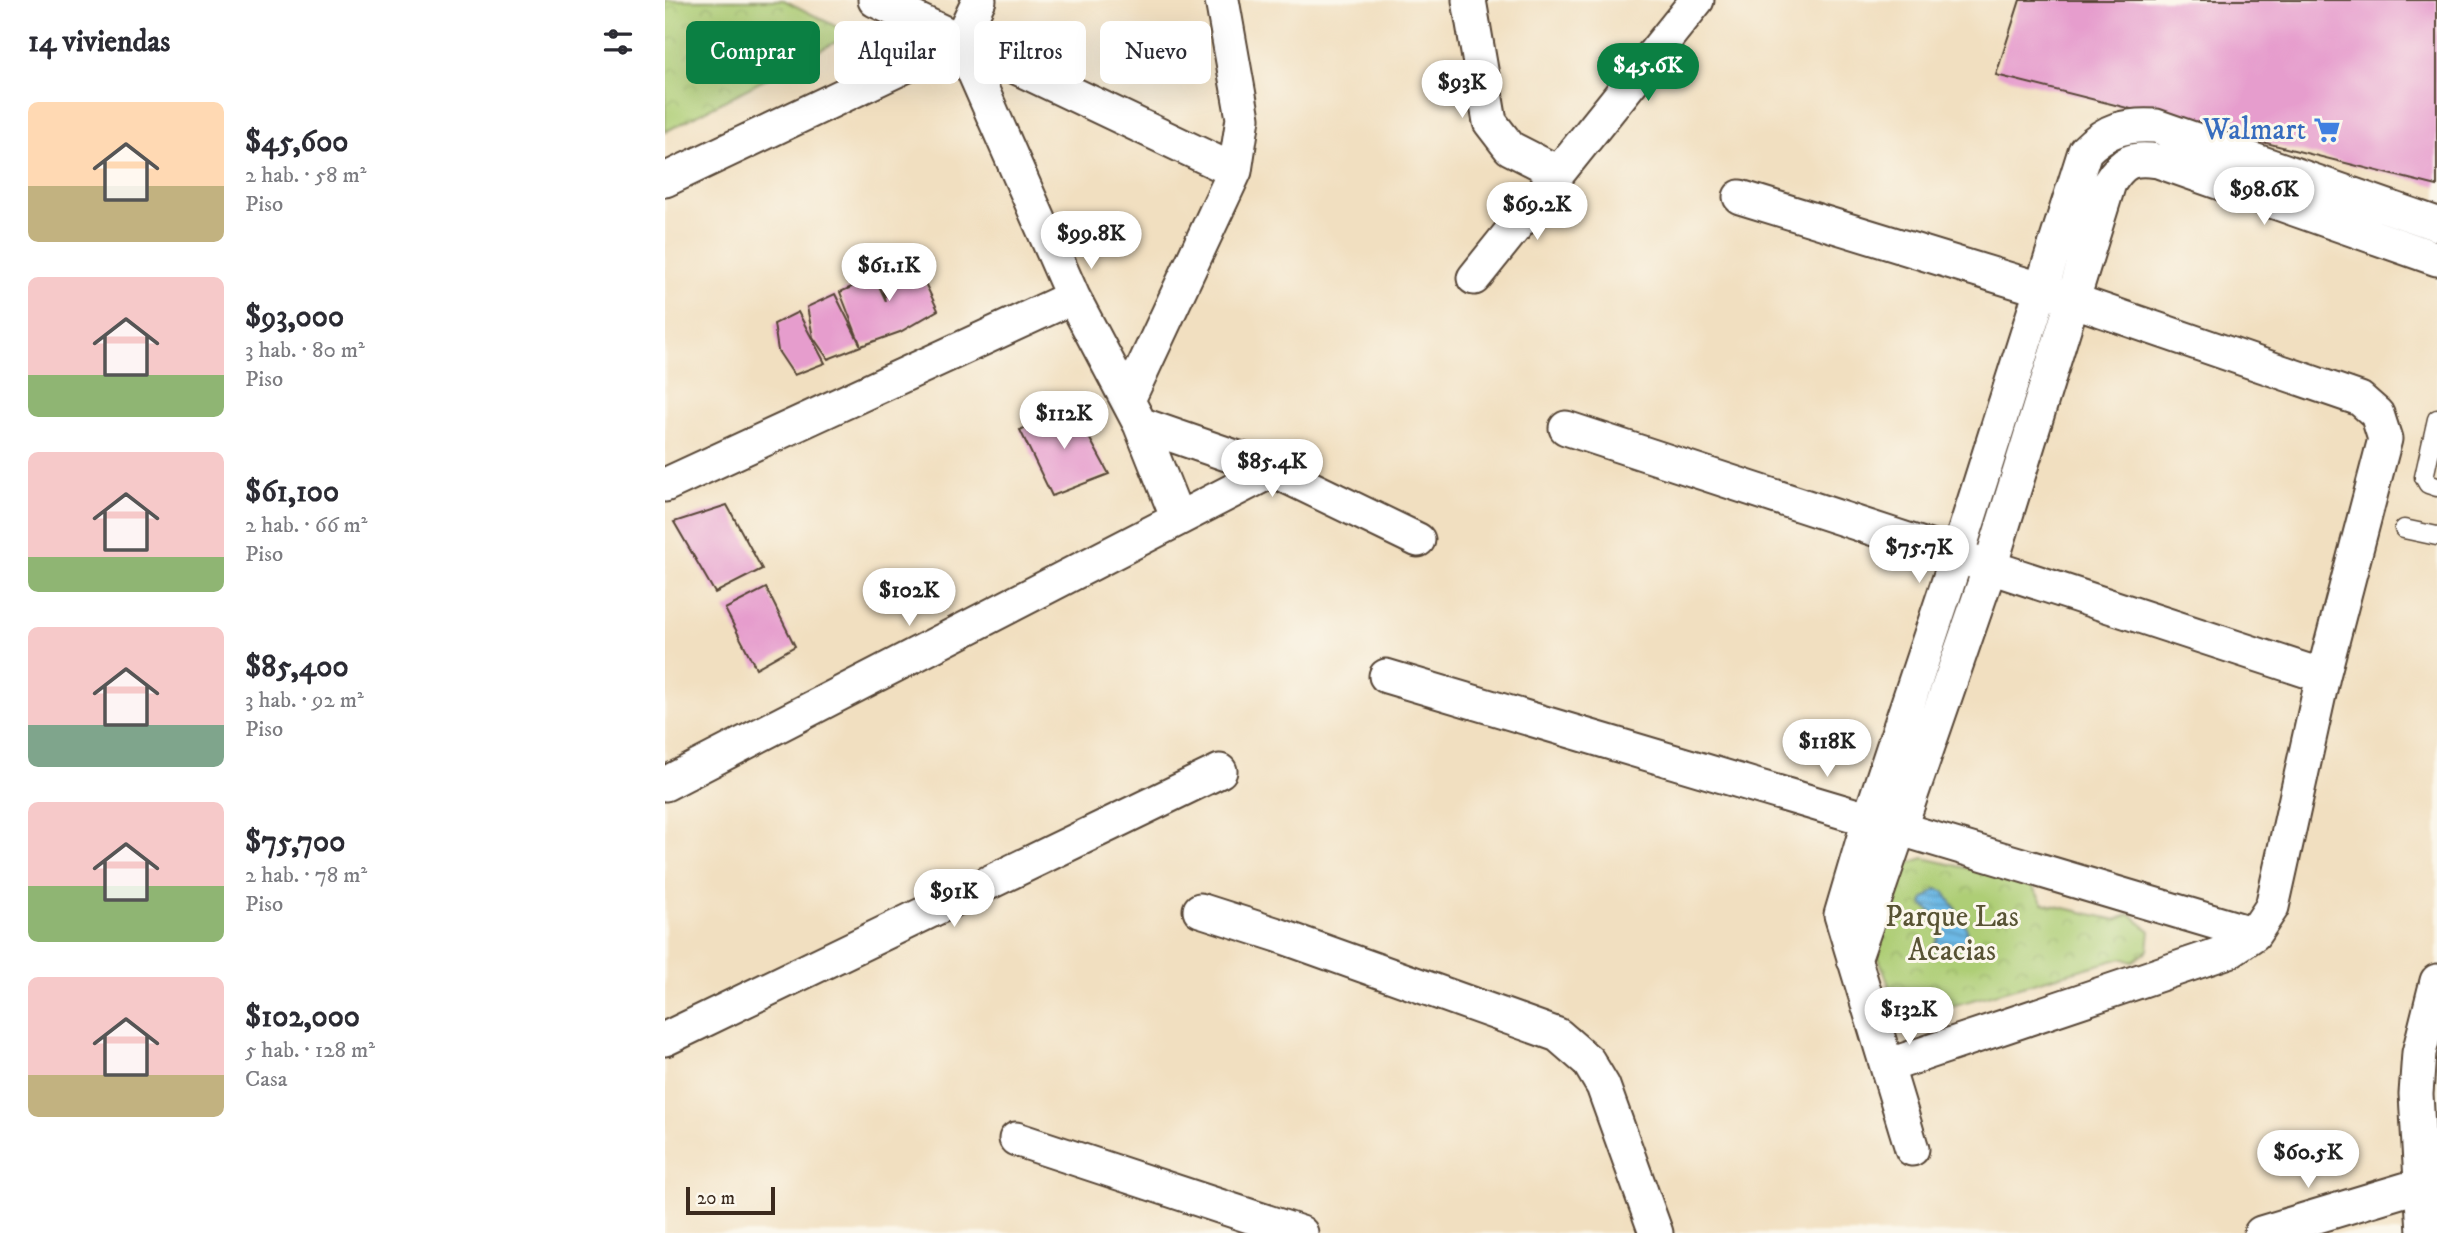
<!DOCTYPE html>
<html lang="es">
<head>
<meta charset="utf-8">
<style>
  :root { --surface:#fff; --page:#f7f7f7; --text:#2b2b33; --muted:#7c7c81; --accent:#0b8043 }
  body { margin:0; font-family:"IM FELL DW Pica",serif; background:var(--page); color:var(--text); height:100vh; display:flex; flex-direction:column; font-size:26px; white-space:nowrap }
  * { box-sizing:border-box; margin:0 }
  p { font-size:23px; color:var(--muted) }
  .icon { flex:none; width:38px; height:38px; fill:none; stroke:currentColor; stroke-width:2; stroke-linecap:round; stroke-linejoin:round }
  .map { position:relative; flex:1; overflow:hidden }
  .drawer { display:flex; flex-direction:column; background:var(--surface); width:665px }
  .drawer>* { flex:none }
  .hud { position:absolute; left:21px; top:21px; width:665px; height:63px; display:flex; gap:14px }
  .scale { position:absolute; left:21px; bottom:18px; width:89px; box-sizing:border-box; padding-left:7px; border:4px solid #3b2a1e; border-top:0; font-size:19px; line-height:24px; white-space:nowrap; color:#3b2a1e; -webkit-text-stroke:5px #fbf7ec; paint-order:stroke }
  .price { position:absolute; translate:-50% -60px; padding:0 16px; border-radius:24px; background:#fff; color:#222; font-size:23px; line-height:46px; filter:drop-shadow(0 2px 4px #0008) }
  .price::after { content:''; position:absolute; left:50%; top:42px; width:21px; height:16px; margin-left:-10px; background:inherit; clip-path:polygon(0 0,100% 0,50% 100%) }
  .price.on { background:var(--accent); color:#fff }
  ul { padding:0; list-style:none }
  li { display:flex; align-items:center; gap:21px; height:175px; padding:0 28px }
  li span { display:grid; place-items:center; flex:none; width:196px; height:140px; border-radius:10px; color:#555 }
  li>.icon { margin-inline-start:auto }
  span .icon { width:84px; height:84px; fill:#fffc; stroke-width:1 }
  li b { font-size:30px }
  h2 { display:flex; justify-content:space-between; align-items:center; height:84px; padding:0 28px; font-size:30px }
  .pill { padding:0 24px; border-radius:10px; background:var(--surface); box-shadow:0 7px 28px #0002; font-size:24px; line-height:63px }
  .pill.on { background:var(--accent); color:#fff }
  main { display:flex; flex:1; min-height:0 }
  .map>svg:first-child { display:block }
  .park { fill:url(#park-crowns); stroke:#747c4a; stroke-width:2 }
  .water { fill:url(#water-rules); stroke:#547282; stroke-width:2 }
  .building { fill:#e69dcd }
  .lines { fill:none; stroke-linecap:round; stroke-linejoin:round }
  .service-casing { stroke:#564536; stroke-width:21 }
  .minor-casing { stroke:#564536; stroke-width:37 }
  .service { stroke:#fff; stroke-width:18 }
  .minor { stroke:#fff; stroke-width:33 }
  .labels { text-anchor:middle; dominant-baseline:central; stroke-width:6; stroke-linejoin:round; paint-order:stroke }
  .shop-label { font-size:30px; fill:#366cbe; stroke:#fbf7ec; text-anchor:end }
  .park-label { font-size:30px; fill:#585334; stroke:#fbf7ec }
</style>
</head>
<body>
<main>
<section class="drawer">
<h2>14 viviendas<svg class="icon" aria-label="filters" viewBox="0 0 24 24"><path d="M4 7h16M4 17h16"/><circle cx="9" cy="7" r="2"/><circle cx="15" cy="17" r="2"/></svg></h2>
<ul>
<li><span style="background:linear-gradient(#ffd9b3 60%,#c2b280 0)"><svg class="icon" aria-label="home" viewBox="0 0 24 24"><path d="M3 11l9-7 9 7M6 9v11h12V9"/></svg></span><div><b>$45,600</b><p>2 hab. · 58 m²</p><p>Piso</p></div></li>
<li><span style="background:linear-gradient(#f6c9c9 70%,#8fb573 0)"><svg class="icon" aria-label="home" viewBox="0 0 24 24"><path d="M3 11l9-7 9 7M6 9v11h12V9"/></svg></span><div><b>$93,000</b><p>3 hab. · 80 m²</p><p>Piso</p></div></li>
<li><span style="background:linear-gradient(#f6c9c9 75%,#8fb573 0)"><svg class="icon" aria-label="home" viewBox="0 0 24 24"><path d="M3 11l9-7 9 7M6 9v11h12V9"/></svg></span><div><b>$61,100</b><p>2 hab. · 66 m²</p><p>Piso</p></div></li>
<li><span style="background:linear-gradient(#f6c9c9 70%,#7fa58c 0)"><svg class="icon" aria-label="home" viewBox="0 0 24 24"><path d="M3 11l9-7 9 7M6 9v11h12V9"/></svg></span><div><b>$85,400</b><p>3 hab. · 92 m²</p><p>Piso</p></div></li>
<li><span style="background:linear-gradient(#f6c9c9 60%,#8fb573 0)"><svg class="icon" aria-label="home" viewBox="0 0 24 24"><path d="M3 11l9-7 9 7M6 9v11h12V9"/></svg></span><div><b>$75,700</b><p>2 hab. · 78 m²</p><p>Piso</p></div></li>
<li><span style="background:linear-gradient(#f6c9c9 70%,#c2b280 0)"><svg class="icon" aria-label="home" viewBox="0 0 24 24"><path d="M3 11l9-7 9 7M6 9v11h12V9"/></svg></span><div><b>$102,000</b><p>5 hab. · 128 m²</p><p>Casa</p></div></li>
</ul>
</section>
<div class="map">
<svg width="1772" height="1233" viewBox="0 0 1772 1233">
  <defs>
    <pattern id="park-crowns" width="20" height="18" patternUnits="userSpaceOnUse" patternTransform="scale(1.75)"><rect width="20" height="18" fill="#aece76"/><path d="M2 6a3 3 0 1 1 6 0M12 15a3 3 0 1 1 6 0" fill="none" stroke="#97b166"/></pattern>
    <pattern id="water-rules" width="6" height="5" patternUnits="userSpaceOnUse" patternTransform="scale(1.75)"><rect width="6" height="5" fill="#6db9e6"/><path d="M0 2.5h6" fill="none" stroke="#5b97ba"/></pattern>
  </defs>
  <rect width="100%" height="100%" fill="#fbf7ec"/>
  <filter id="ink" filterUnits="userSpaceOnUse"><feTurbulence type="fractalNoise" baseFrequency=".0143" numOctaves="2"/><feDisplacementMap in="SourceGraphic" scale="14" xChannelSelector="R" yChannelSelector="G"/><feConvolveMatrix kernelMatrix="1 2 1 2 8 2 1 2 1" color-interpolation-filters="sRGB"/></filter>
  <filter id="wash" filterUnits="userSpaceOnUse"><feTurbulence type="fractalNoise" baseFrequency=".00686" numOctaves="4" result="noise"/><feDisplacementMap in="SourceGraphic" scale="28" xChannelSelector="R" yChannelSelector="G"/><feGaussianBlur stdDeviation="1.57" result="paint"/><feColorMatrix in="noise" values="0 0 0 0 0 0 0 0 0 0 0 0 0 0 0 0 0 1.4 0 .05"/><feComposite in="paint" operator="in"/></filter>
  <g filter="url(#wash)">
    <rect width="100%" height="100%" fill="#f1dfc0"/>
    <path class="park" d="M0,0H119L186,34L0,132Z
      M1259,858L1365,883L1378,903L1451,920L1465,914L1485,931L1483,950L1467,962L1457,958L1272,1010L1261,1024H1246L1235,1014L1210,948L1238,868L1243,863Z"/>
    <path class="water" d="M1271,889L1279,891L1299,922L1302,930L1300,943L1288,952H1272L1269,948L1280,923L1258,905V900Z"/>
    <g id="blocks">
      <path class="building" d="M1355,0H1772V186L1331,75Z
        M248,258L273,310L235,332L196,346L175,292L210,277L221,301L215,273Z
        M170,294L196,346L163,359L148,337L142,307Z
        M133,312L160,363L129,375L113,351L109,324Z
        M406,404L444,474L387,496L355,430Z
        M62,505L97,569L50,593L9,522Z
        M101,588L130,646L91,668L60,609Z"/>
    </g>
  </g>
  <g filter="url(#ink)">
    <use href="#blocks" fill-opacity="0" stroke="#564536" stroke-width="2"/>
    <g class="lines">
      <g class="service-casing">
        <path id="service" d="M1772,419L1759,477L1763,484L1772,487
          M1739,529L1772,536"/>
      </g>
      <g class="minor-casing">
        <path id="minor" d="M210,0L570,171
          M804,0L825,122L845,148L892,172
          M295,40L408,297L475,424L513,519
          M0,180L295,40L314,0
          M1075,197L1375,289L1695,399L1712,414L1720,439L1658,676L1607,907L1589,934L1564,951L1222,1066
          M809,278L1032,0
          M463,400L570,171L578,118L557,0
          M475,424L608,470L753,540
          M901,428L1658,676
          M0,485L408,297
          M721,676L1589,934
          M0,784L608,470
          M535,910L613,935L893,1035L923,1061L938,1086L991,1233
          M1189,960L1325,567L1444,183C1458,161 1467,157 1493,161L1772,259
          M0,1039L555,771
          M351,1139L636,1233
          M1247,1149L1176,915L1204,820L1292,556L1420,151C1442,129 1461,124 1491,126L1772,224
          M1596,1233L1772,1180
          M1759,1233L1751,1094L1754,1053L1772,981"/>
      </g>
      <use href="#service" class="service"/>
      <use href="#minor" class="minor"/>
    </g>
  </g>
  <defs>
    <g id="supermarket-bare" transform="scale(2.1)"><path d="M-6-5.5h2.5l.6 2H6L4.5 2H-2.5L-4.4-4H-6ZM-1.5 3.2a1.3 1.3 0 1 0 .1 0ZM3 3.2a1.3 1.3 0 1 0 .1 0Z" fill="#3f7fe0" stroke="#fbf7ec" stroke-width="2.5" paint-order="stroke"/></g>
  </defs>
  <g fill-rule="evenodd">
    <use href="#supermarket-bare" x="1662" y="130"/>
  </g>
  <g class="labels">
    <g class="shop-label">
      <text x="1641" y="130">Walmart</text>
    </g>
    <g class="park-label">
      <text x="1287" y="917">Parque Las<tspan x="1287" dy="34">Acacias</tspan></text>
    </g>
  </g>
</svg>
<div class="scale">20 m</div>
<b class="price on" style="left:983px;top:103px">$45.6K</b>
<b class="price" style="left:797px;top:120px">$93K</b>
<b class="price" style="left:1599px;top:227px">$98.6K</b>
<b class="price" style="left:872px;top:242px">$69.2K</b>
<b class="price" style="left:426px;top:271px">$99.8K</b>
<b class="price" style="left:224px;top:303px">$61.1K</b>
<b class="price" style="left:399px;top:451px">$112K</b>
<b class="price" style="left:607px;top:499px">$85.4K</b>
<b class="price" style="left:1254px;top:585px">$75.7K</b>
<b class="price" style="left:244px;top:628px">$102K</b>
<b class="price" style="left:1162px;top:779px">$118K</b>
<b class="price" style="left:289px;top:929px">$91K</b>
<b class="price" style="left:1244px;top:1047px">$132K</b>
<b class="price" style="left:1643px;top:1190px">$60.5K</b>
<div class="hud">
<a class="pill on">Comprar</a>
<a class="pill">Alquilar</a>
<a class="pill">Filtros</a>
<a class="pill">Nuevo</a>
</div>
</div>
</main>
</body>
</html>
